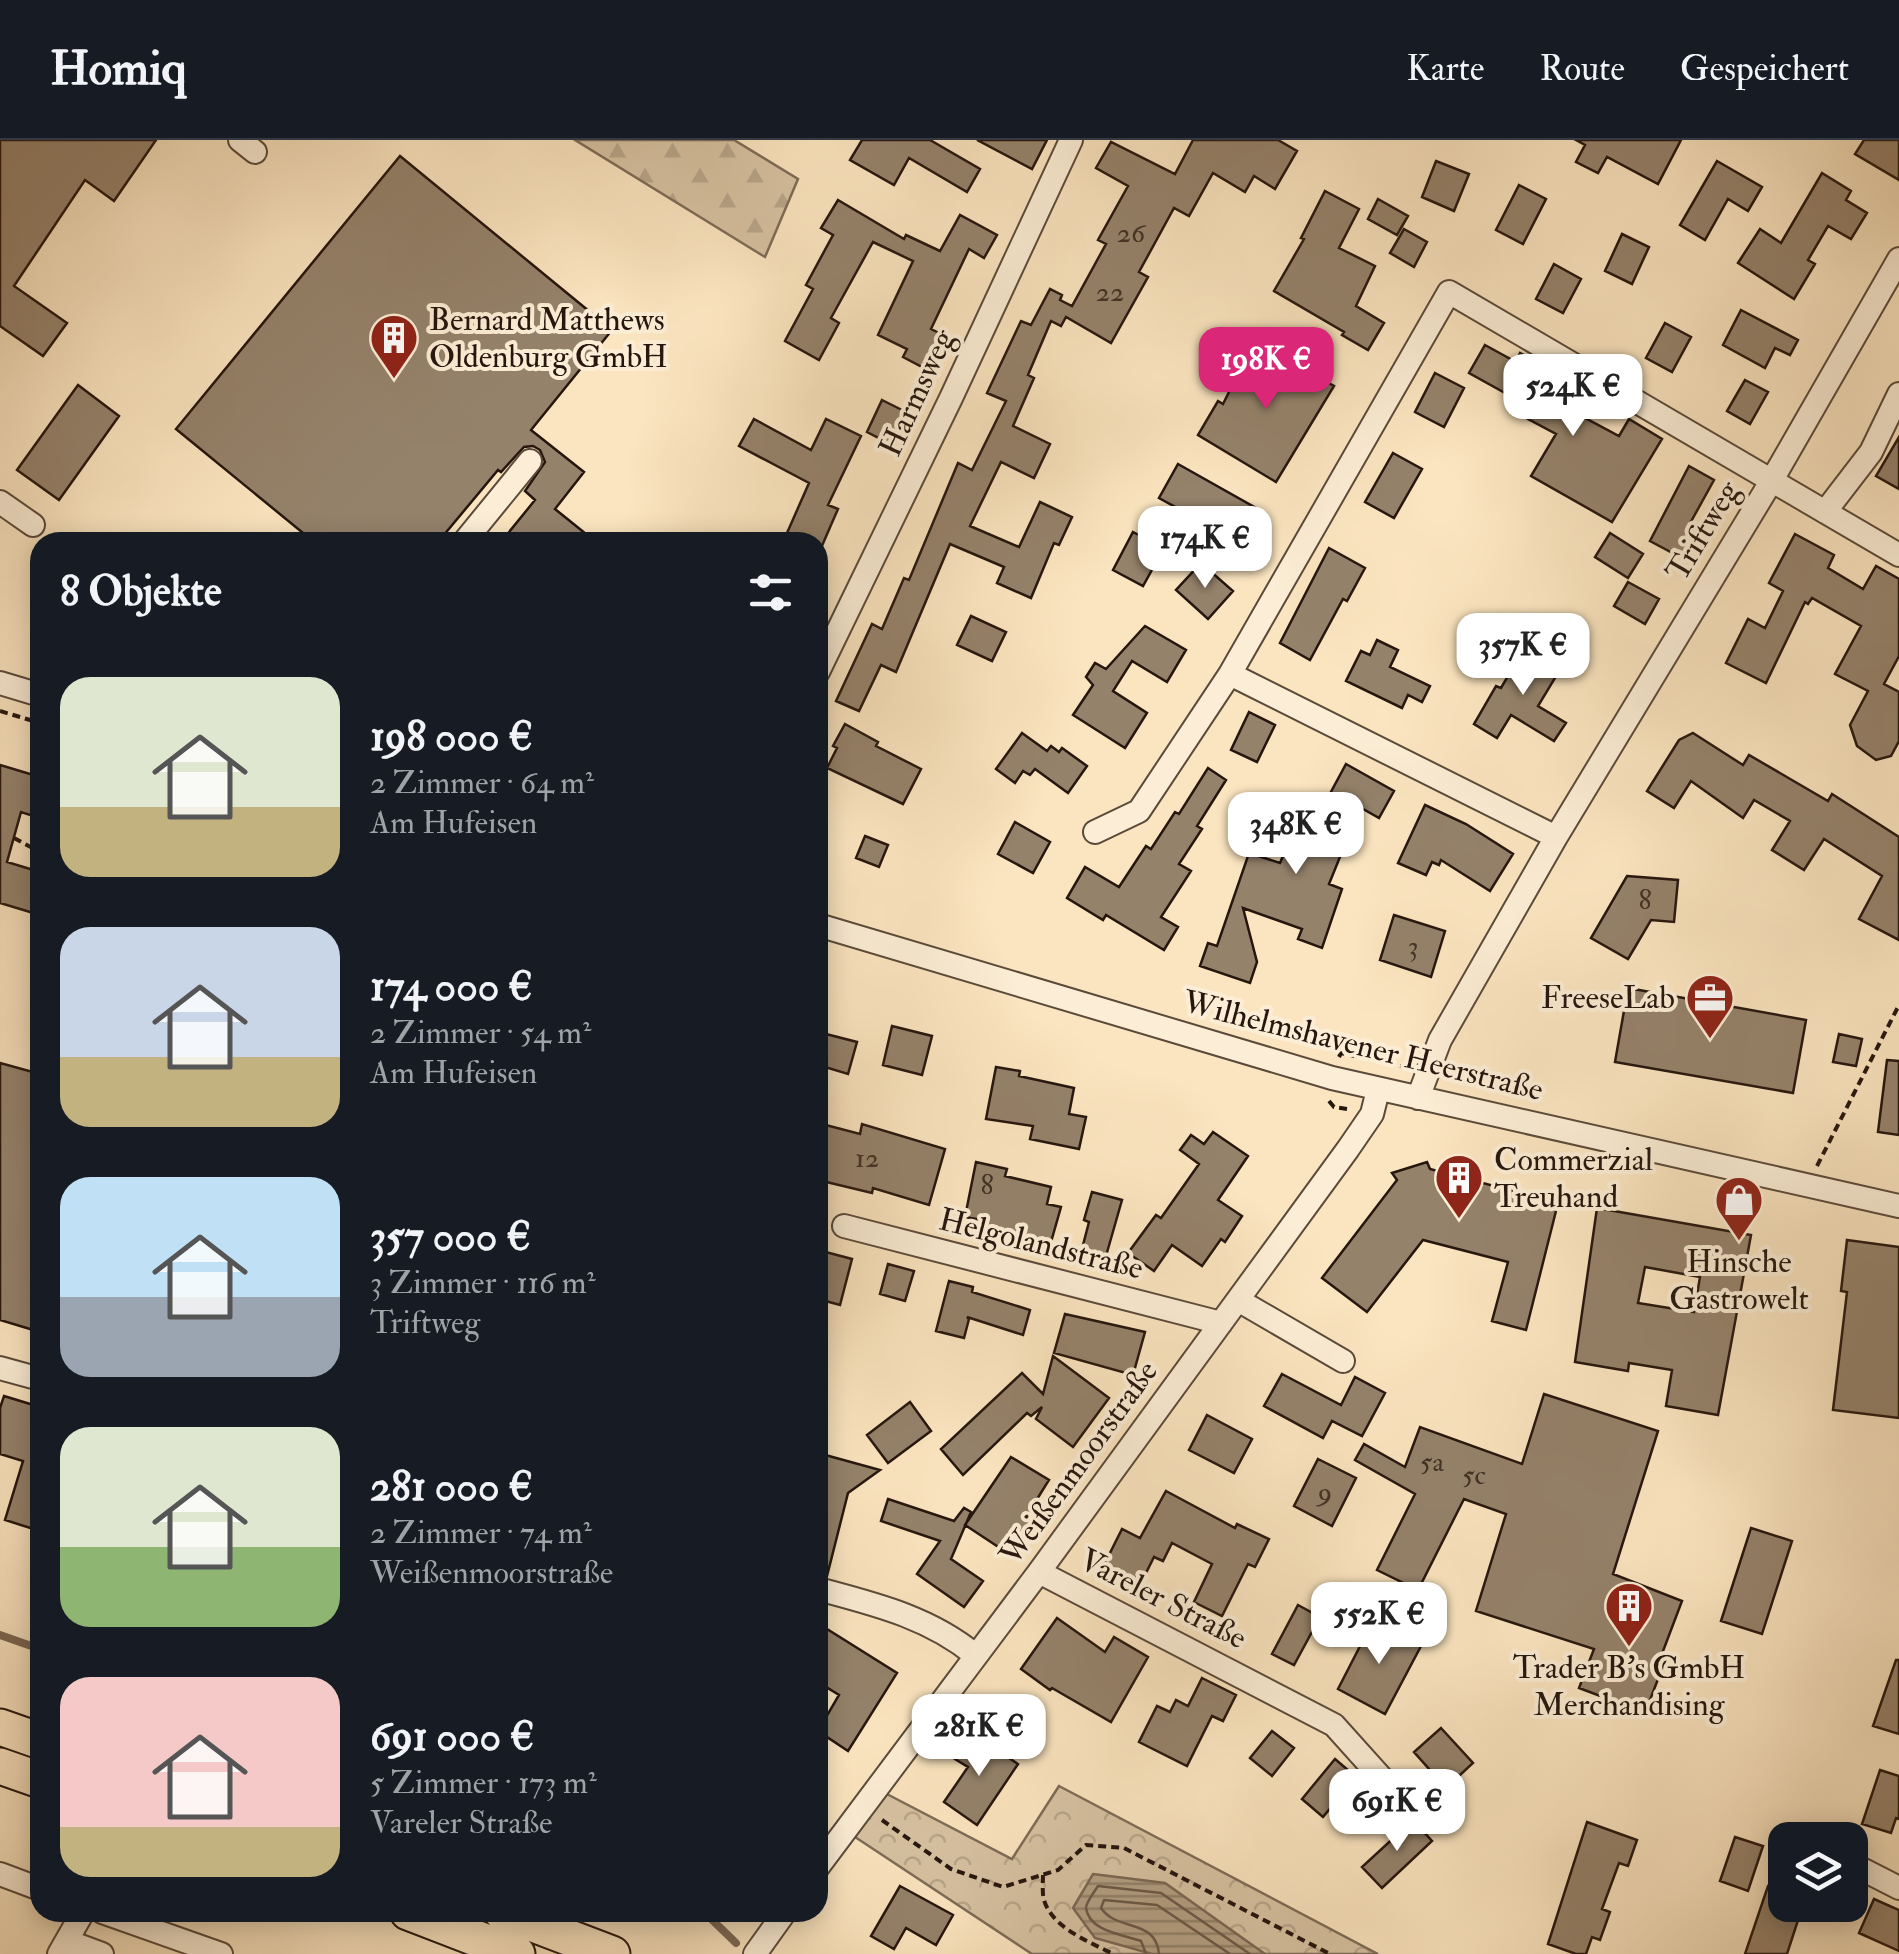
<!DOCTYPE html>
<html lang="de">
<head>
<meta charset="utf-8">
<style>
  :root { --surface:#171b24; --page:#20242c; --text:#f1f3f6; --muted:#9ea1a6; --line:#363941; --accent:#db2777 }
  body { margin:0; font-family:"IM FELL Double Pica",serif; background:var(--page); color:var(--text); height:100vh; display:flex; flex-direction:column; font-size:38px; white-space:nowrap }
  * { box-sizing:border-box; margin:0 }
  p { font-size:32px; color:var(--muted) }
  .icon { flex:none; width:55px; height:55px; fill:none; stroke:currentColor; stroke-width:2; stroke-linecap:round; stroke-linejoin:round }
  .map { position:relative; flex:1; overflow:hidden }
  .sheet { position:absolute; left:30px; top:392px; width:798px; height:1390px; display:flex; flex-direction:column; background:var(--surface); border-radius:30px; box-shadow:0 5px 25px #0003 }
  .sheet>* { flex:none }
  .buttons { position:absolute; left:1768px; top:1682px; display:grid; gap:20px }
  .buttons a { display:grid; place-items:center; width:100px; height:100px; border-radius:20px; background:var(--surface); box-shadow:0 5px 25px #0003; font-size:50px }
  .price { position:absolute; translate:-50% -85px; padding:0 22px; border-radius:20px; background:#fff; color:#222; font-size:32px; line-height:65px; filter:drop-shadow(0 2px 5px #0008) }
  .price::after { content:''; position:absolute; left:50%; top:60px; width:30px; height:22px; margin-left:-15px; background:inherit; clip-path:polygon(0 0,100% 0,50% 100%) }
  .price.active { background:var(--accent); color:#fff }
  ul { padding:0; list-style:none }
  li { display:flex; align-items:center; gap:30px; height:250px; padding:0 30px }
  li span { display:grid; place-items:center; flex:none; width:280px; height:200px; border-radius:30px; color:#555 }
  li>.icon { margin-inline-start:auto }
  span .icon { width:120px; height:120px; fill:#fffc; stroke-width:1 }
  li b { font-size:42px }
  h2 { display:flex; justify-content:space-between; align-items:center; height:120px; padding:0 30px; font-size:42px }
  header { display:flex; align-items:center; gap:60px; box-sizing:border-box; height:140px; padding:0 50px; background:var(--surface); border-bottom:2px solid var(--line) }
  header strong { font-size:48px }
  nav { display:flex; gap:55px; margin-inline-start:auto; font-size:35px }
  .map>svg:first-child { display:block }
  .forest { fill:url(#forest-firs); stroke:#7e6c58; stroke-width:2.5 }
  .park { fill:url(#park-crowns); stroke:#7e6c58; stroke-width:2.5 }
  .water { fill:url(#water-rules); stroke:#7b6854; stroke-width:2.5 }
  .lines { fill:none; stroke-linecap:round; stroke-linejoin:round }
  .shore { stroke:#6c5a48; stroke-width:2.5 }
  .stream { stroke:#7b6854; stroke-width:8 }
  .building { fill:#95826b; stroke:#26160e; stroke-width:2.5; fill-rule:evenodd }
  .minor-casing { stroke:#5b4a3a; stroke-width:26 }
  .highway-casing { stroke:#26160e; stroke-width:39 }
  .path { stroke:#26160e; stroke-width:4; stroke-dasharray:8 5; stroke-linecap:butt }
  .minor { stroke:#fceed6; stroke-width:22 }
  .highway { stroke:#fbe5c0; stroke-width:35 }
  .labels { text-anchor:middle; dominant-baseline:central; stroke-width:8; stroke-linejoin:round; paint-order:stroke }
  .number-label { font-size:28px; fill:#423125 }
  .poi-label { font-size:32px; fill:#26160e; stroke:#fceed6; text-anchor:start }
  .street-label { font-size:32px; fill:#26160e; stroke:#fceed6 }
</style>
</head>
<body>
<header>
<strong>Homiq</strong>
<nav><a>Karte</a><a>Route</a><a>Gespeichert</a></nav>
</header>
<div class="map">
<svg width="1899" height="1814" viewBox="0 0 1899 1814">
  <defs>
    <pattern id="forest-firs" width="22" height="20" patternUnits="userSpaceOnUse" patternTransform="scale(2.5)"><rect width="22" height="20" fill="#d7c2a2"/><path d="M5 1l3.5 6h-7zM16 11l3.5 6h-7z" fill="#b8a68a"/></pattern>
    <pattern id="park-crowns" width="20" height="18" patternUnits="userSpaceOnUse" patternTransform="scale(2.5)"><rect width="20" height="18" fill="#d7c2a2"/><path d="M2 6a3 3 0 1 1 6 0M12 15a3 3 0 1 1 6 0" fill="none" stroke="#b8a68a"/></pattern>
    <pattern id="water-rules" width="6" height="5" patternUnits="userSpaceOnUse" patternTransform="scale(2.5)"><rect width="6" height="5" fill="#b39f83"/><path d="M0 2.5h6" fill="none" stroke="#91816a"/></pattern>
  </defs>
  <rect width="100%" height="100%" fill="#fbe5c0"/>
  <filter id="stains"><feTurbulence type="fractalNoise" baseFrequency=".002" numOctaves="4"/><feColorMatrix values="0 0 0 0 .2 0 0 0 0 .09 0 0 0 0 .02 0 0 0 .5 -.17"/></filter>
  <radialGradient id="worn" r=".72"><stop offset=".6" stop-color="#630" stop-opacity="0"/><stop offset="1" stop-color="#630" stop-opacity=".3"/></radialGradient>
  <path class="forest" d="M575,0H734L798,39L765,117Z"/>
  <path class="park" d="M1059,1646L1378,1814H1032L852,1695L883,1652L1012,1719Z"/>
  <path class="water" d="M1093,1734L1165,1743L1265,1814H1152L1095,1798L1073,1768Z"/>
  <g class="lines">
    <path class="shore" d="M1146,1814L1141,1801C1125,1795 1089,1792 1086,1768C1086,1762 1095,1751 1098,1746L1161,1753L1250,1814
      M1159,1814C1156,1778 1117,1792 1101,1768L1104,1760L1157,1765L1230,1814"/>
    <path class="stream" d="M0,1495L40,1509
      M704,1772L736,1803"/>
  </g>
  <path class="building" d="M0,0H156L114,61L85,40L14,146L67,183L43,216L0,186Z
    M862,0H930L980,29L967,52L909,18L894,45L850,20Z
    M977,0H1047L1032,29Z
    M1193,0H1278L1297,11L1275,49L1254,36L1245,52L1213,33L1189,76L1174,68L1139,132L1148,137L1111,203L1066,177L1061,186L1051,181L1028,235L1034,238L1013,286L1050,304L1034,338L1001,322L970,386L1019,407L1040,362L1072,377L1059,405L1054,403L1031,458L997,443L1004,427L950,404L896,532L881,525L859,571L836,561L872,484L882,489L904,438L909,440L958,323L972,330L1006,261L987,253L1021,181L1031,185L1050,149L1062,155L1060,160L1072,166L1106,104L1098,100L1128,46L1096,28L1111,2L1175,34Z
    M1576,0H1681L1658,44L1607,17L1598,33L1576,22L1585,5Z
    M1864,0H1899V40L1855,14Z
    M400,16L612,190L531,290L584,332L555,369L596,402H501L535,360L525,351L545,322L540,310L533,306L524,307L501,332L498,330L438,402H314L176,289Z
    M1436,21L1469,34L1454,71L1422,57Z
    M1717,21L1762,47L1748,71L1728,59L1705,100L1680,85Z
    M1822,33L1851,51L1846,60L1867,73L1851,99L1828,86L1808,120L1815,124L1794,159L1738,123L1760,89L1781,103Z
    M1519,45L1546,59L1523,104L1496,90Z
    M1325,51L1359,69L1339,108L1375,126L1356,166L1384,183L1368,210L1342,195L1344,192L1274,151L1304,99L1301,98Z
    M1378,59L1408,76L1397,95L1368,79Z
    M838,60L904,99L906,95L940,111L960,75L997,95L984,118L969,109L931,189L941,194L924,228L903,217L907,209L878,195L913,121L873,102L831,178L839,183L819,220L785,201L813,149L806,145L833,95L821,88Z
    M1404,89L1427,102L1414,127L1390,113Z
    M1622,94L1649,107L1632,144L1605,131Z
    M1554,124L1581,139L1563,173L1536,159Z
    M1741,170L1798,200L1790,215L1775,208L1765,228L1723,205Z
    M1665,183L1691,197L1672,232L1646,218Z
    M1254,202L1334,246L1276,342L1198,295L1218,261L1223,264Z
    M1485,205L1516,222L1520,213L1542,225L1535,237L1567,254L1561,265L1619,296L1629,279L1662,299L1612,382L1531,336L1556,294L1528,279L1534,269L1469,233Z
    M1435,233L1464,248L1444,287L1415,272Z
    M1745,240L1768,252L1750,284L1727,271Z
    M78,245L119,276L59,360L17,330Z
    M882,260L910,274L894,306L867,292Z
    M754,279L811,310L826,279L861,296L828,365L838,369L821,408L818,402H808L787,393L809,343L739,306Z
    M1899,297V349L1876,336Z
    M1393,313L1422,329L1394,378L1365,362Z
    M1178,324L1265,373L1246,406L1159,358Z
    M1689,326L1714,340L1688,387L1696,391L1682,418L1650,401Z
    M1133,392L1164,408L1143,446L1113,430Z
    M1610,393L1643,414L1628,438L1595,417Z
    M1795,394L1834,415L1828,428L1863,449L1876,426L1899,439V516L1884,544L1899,552V601L1891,616L1876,620L1857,606L1850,585L1868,551L1835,534L1861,486L1812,458L1808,464L1805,462L1766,543L1726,523L1748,479L1765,488L1783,451L1769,443Z
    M1329,408L1365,428L1347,461L1343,459L1310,520L1280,503Z
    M1201,423L1233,451L1208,479L1176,450Z
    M1628,442L1659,459L1645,484L1614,466Z
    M971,476L1006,492L992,521L957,505Z
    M1145,486L1186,510L1167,542L1132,521L1113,551L1147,573L1125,608L1073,575L1093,545L1086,537L1095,523L1106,529Z
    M1377,500L1398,510L1390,527L1430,546L1422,562L1408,555L1402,568L1346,541L1361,511L1370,515Z
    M1525,507L1561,528L1538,566L1566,583L1554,601L1511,575L1497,598L1474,584L1496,546L1501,548Z
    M1249,572L1275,585L1257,622L1231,610Z
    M845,584L878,602L876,606L921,629L903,664L827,628L837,608L833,606Z
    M1022,593L1047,611L1051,606L1059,612L1062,608L1087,626L1068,653L1035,629L1030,635L1023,631L1015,643L996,629Z
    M1693,593L1743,625L1749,615L1828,661L1832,654L1899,697V800L1859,779L1882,736L1824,699L1804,730L1772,710L1790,681L1754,660L1743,678L1691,641L1674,668L1647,651L1679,600Z
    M1346,624L1394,651L1379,678L1356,665L1335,704L1344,707L1329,744L1342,749L1322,808L1298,799L1302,789L1243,768L1257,822L1250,843L1200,826L1208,803L1217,806L1249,713L1280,723L1303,668L1319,674Z
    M0,625L40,637V678L21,672L7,722L40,732V775L0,763Z
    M1208,628L1226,640L1197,686L1202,689L1179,724L1191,731L1161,777L1178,787L1164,810L1106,775L1103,780L1067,758L1085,727L1119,747L1146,706L1151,709L1175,672L1179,674Z
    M1425,665L1466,684L1513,714L1490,751L1441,720L1439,725L1432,722L1426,735L1398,723Z
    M1015,682L1050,702L1033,733L998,714Z
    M865,696L888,705L879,727L856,718Z
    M1627,736L1678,740L1674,782L1651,780L1628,819L1591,798Z
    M1394,775L1445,791L1431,837L1380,820Z
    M1628,848L1806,880L1793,953L1615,922Z
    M892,886L932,896L922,935L883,925Z
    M826,894L857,902L848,934L818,925Z
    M1839,894L1862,899L1856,926L1833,922Z
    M1887,920L1899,921V995L1878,992Z
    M0,923L40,934V1192L0,1180Z
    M996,927L1020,931L1019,936L1074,948L1069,974L1086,977L1079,1009L1030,999L1033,986L986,979Z
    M818,983L860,994L862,984L945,1009L929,1065L873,1048L872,1053L818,1040Z
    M1213,992L1248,1016L1218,1060L1242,1076L1225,1102L1221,1099L1202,1126L1172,1105L1154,1131L1128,1113L1156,1075L1161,1078L1199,1024L1180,1010L1191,995L1204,1004Z
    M976,1022L1007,1029L1005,1036L1051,1047L1047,1064L1061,1067L1051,1102L1008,1091L1007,1096L985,1092L987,1081L965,1077Z
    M1427,1022L1430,1029L1558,1063L1526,1190L1492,1181L1508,1122L1423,1100L1367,1172L1322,1138L1397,1040L1392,1033Z
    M1092,1052L1122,1060L1106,1116L1082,1109L1089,1082L1084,1080Z
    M1597,1068L1751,1095L1718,1275L1666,1266L1672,1230L1629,1223L1628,1231L1575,1222ZM1645,1127L1700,1137L1694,1172L1638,1163Z
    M1847,1100L1899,1107V1278L1833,1270L1847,1152L1841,1151Z
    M818,1110L852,1119L840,1165L818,1159Z
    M888,1124L914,1131L905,1161L880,1154Z
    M949,1141L973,1147L972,1152L1030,1170L1023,1195L967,1177L969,1179L964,1198L936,1191Z
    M1065,1174L1145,1192L1133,1235L1054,1213Z
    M1053,1216L1109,1258L1073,1307L1036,1279L1042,1267L1031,1276L1027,1273L963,1335L941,1309L1022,1233L1043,1254Z
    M1282,1234L1341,1265L1355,1237L1385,1253L1362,1296L1332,1281L1323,1298L1264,1266Z
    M1544,1254L1658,1291L1613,1434L1682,1461L1660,1519L1665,1521L1645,1573L1579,1548L1594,1509L1476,1471L1506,1374L1464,1359L1418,1450L1377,1430L1415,1354L1355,1320L1364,1304L1405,1327L1420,1287L1522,1324Z
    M4,1256L40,1267V1391L5,1380L23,1321L0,1314V1268Z
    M910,1262L931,1291L888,1323L867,1295Z
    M1207,1275L1252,1299L1234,1333L1189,1310Z
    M818,1313L880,1330L848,1353L827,1436L818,1434Z
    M1011,1317L1049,1340L1029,1372L1035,1376L1009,1414L965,1385Z
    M1318,1319L1356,1338L1332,1386L1294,1366Z
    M1166,1351L1235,1388L1237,1384L1269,1399L1255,1427L1248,1424L1222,1476L1194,1462L1212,1424L1172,1403L1163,1421L1154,1417L1141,1443L1104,1425L1122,1389L1140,1398Z
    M888,1359L954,1381L964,1368L971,1372L951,1419L983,1441L964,1467L917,1434L940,1401L881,1381Z
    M1751,1388L1792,1401L1762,1494L1721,1481Z
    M1298,1465L1320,1477L1294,1525L1272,1514Z
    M1057,1478L1105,1512L1114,1497L1148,1517L1111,1582L1052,1548L1050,1550L1021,1529Z
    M1373,1481L1421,1506L1385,1574L1338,1549Z
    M827,1489L897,1533L848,1611L818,1591L839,1555L818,1542V1503Z
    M1896,1520H1899V1594L1873,1586Z
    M1202,1538L1236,1555L1223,1581L1212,1576L1187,1626L1139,1602L1157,1566L1170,1572L1176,1560L1188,1566Z
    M1441,1588L1473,1623L1446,1648L1414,1612Z
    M1272,1591L1294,1608L1272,1636L1250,1618Z
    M972,1593L1018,1624L977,1685L944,1662L968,1627L955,1619Z
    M1335,1619L1356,1637L1323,1677L1302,1659Z
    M1880,1630L1899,1636V1679L1896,1678L1891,1693L1862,1684Z
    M1413,1680L1432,1701L1382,1748L1362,1727Z
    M1587,1682L1637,1700L1628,1726L1619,1723L1602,1769L1610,1772L1600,1800L1592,1797L1586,1814H1576L1548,1804Z
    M1735,1697L1763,1706L1748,1751L1720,1741Z
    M900,1746L953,1775L936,1805L906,1788L894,1809L871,1796Z
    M1768,1746L1785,1752V1765H1803L1787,1814H1745Z
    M1874,1759L1899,1770V1811L1859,1793Z"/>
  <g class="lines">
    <g class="minor-casing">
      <path id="minor" d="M240,0L255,12
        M0,362L33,385
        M1825,372L1871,312L1899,254
        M464,402L530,321
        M818,532L951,258L1071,0
        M1230,534L1556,697
        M0,543L40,555
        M1095,692L1139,671L1230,534L1449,152L1899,415
        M818,785L1332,938L1899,1066
        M1418,958L1440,900L1556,697L1772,340L1899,119
        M844,1086L1221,1183
        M1238,1160L1343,1221
        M0,1228L40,1239
        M1039,1432L1334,1585L1396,1654
        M818,1449C874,1464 929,1477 975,1515
        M1850,1723L1899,1748
        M818,1727L1039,1432L1348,1009L1372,974L1378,950
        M0,1734L40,1749
        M102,1772L221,1814
        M67,1801L102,1814
        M59,1814L83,1772
        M755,1814L785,1772"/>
    </g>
    <g class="highway-casing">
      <path id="highway" d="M0,1587L40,1601
        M0,1626L40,1640
        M408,1772L517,1814
        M502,1772L612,1814"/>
    </g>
    <path class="path" d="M0,571L40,583
      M14,698L40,712
      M1339,917L1341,913L1405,927
      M1329,961L1334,967L1347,969
      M1817,1026L1899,865
      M882,1680L951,1729L1003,1747L1058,1730L1086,1705L1124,1708L1330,1814
      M1043,1735C1043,1742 1042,1753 1044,1760C1052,1788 1090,1802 1113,1814"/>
    <use href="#minor" class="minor"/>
    <use href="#highway" class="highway"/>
  </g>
  <defs>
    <g id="building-pin" transform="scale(2.5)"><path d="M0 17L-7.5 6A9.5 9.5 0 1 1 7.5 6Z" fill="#8f2418" stroke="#fceed6"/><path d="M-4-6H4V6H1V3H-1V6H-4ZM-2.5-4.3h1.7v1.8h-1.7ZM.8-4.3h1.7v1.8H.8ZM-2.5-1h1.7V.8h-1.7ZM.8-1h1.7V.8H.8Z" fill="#fff"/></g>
    <g id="office-pin" transform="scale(2.5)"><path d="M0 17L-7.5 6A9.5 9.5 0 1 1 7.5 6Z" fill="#8f2418" stroke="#fceed6"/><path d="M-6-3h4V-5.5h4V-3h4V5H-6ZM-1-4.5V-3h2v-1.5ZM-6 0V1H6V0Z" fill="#fff"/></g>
    <g id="shop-pin" transform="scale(2.5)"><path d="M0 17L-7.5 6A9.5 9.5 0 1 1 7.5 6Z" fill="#8f2418" stroke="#fceed6"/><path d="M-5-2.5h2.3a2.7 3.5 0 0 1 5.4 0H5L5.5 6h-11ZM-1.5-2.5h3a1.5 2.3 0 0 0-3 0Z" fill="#fff"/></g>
  </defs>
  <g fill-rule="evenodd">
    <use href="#building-pin" x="394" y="198"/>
    <use href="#office-pin" x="1710" y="858"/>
    <use href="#building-pin" x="1459" y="1038"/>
    <use href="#shop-pin" x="1739" y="1060"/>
    <use href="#building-pin" x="1629" y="1466"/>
  </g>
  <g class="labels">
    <g class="number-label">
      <text x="1131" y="93">26</text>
      <text x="1110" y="152">22</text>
      <text x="1645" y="760">8</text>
      <text x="1413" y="806">3</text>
      <text x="867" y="1018">12</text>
      <text x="987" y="1045">8</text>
      <text x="1432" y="1322">5a</text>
      <text x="1474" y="1335">5c</text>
      <text x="1325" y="1352">9</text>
    </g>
    <g class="poi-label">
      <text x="429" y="180">Bernard Matthews<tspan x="429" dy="37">Oldenburg GmbH</tspan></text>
      <text x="1675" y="858" text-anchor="end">FreeseLab</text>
      <text x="1494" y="1020">Commerzial<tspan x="1494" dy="37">Treuhand</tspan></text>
      <text x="1739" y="1122" text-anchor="middle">Hinsche<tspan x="1739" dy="37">Gastrowelt</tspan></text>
      <text x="1629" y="1528" text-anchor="middle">Trader B's GmbH<tspan x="1629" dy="37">Merchandising</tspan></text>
    </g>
    <g class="street-label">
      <text transform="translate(917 253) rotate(-65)">Harmsweg</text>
      <text transform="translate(1703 391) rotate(-59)">Triftweg</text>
      <text transform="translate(1363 906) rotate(14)">Wilhelmshavener Heerstraße</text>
      <text transform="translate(1041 1104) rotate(14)">Helgolandstraße</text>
      <text transform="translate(1079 1323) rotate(-54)">Weißenmoorstraße</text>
      <text transform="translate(1163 1459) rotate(27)">Vareler Straße</text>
    </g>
  </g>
  <rect width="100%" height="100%" filter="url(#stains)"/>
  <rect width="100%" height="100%" fill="url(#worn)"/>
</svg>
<div class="buttons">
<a><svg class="icon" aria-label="layers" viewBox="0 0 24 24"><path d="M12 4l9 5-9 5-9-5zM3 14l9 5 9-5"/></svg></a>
</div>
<b class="price active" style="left:1266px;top:272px">198K €</b>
<b class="price" style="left:1573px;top:299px">524K €</b>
<b class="price" style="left:1205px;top:451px">174K €</b>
<b class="price" style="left:1523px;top:558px">357K €</b>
<b class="price" style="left:1296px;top:737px">348K €</b>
<b class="price" style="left:1379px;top:1527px">552K €</b>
<b class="price" style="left:979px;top:1639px">281K €</b>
<b class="price" style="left:1397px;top:1714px">691K €</b>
<section class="sheet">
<h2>8 Objekte<svg class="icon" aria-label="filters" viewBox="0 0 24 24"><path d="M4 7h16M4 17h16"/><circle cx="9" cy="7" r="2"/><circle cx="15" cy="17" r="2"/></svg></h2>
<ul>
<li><span style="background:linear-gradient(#dfe7d0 65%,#c2b280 0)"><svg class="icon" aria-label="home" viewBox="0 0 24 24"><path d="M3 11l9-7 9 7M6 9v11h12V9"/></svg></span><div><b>198 000 €</b><p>2 Zimmer · 64 m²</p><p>Am Hufeisen</p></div></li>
<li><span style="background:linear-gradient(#c9d6e8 65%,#c2b280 0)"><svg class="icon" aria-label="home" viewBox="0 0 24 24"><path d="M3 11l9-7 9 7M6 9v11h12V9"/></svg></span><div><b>174 000 €</b><p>2 Zimmer · 54 m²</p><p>Am Hufeisen</p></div></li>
<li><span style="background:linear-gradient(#bfe0f5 60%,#9aa5b1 0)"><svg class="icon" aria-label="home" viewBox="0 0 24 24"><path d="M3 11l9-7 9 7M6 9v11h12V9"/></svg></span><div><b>357 000 €</b><p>3 Zimmer · 116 m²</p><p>Triftweg</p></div></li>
<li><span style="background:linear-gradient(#dfe7d0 60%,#8fb573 0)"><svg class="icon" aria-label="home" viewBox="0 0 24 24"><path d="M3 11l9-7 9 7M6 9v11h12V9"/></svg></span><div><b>281 000 €</b><p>2 Zimmer · 74 m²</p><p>Weißenmoorstraße</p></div></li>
<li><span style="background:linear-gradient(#f6c9c9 75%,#c2b280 0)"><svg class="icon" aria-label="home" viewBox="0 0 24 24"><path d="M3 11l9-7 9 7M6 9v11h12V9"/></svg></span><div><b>691 000 €</b><p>5 Zimmer · 173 m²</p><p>Vareler Straße</p></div></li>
</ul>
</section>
</div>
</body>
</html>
